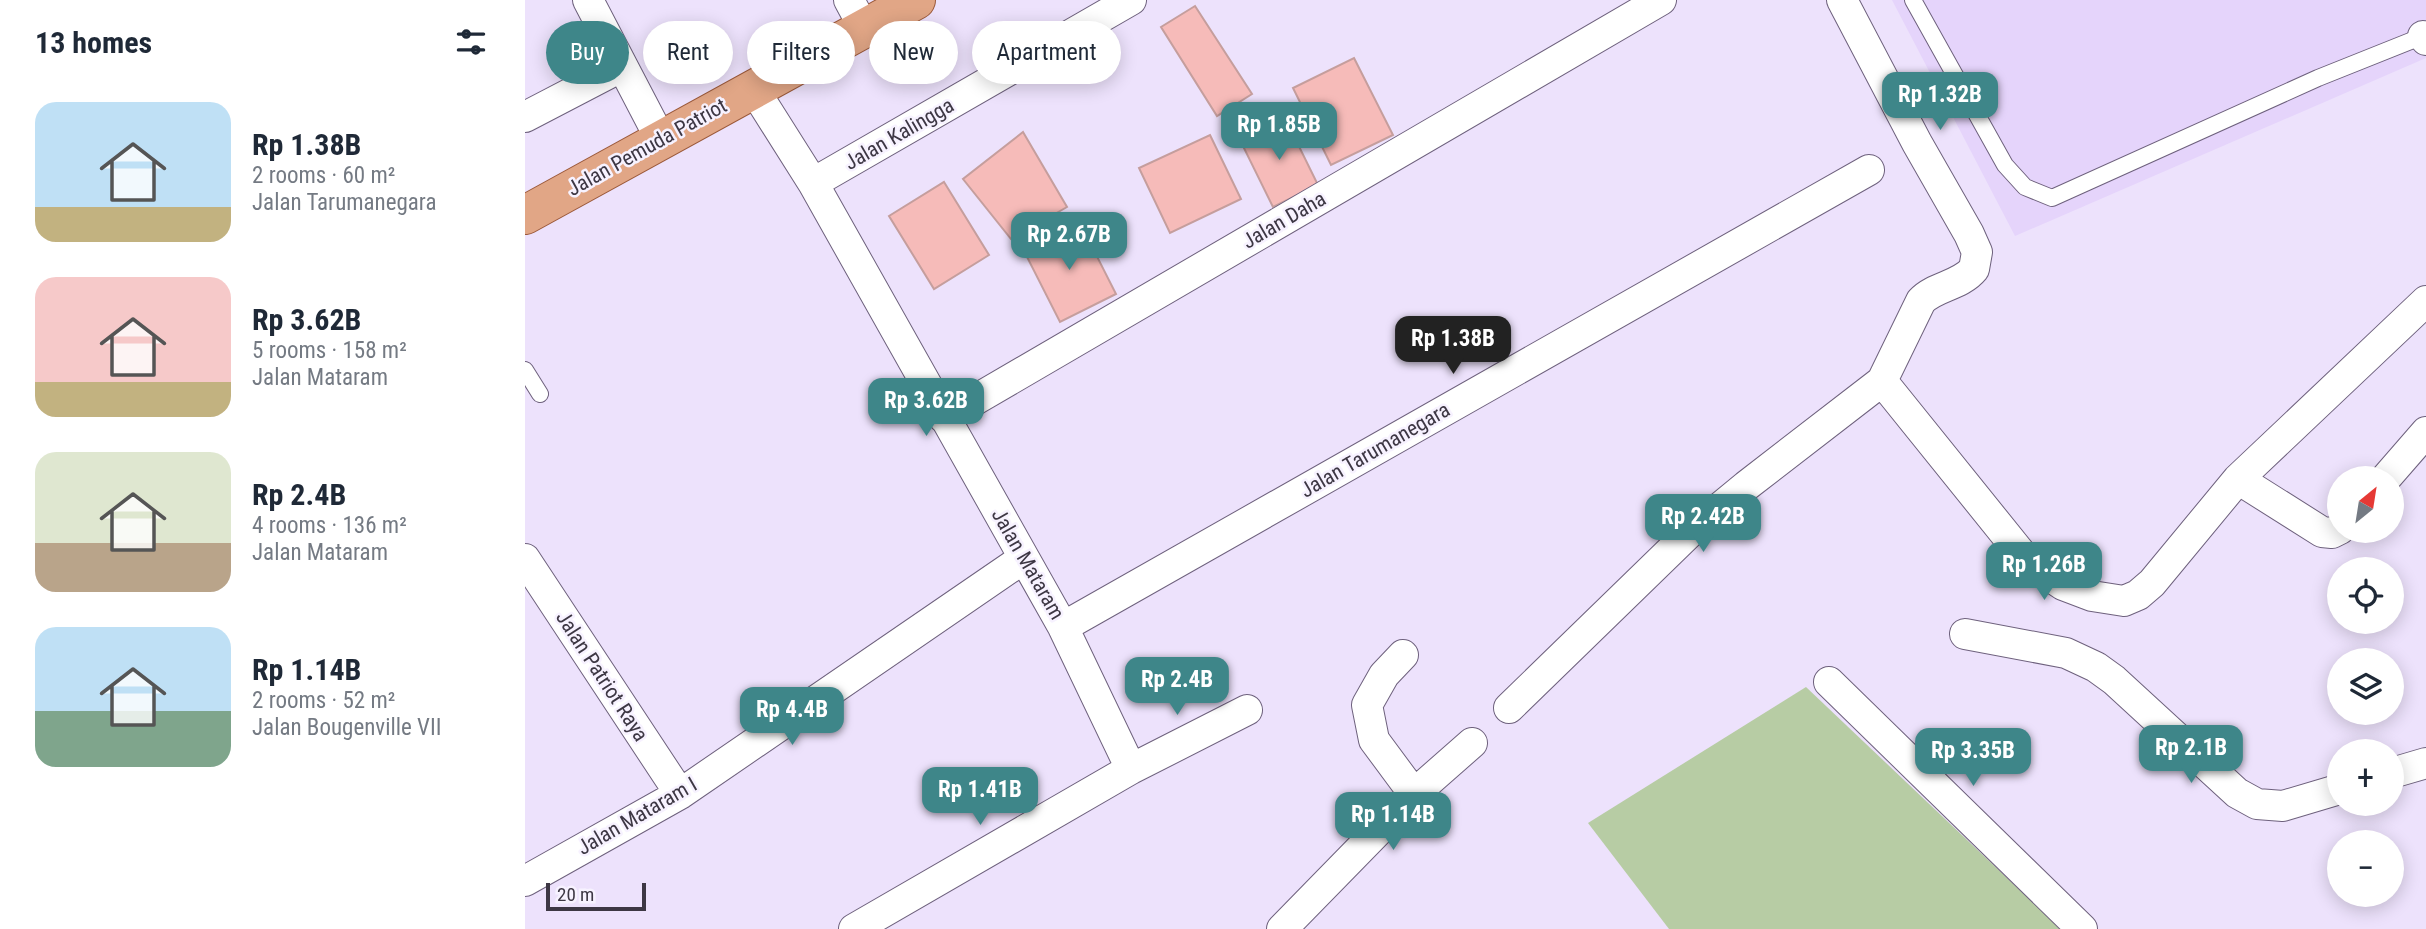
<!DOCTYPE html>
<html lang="en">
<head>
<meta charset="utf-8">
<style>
  :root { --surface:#fff; --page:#f6f6f7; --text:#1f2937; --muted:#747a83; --accent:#3e8689 }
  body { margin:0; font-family:"Roboto Condensed",sans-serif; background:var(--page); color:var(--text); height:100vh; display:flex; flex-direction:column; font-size:26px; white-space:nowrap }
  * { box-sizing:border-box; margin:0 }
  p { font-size:23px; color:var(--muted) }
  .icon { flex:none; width:38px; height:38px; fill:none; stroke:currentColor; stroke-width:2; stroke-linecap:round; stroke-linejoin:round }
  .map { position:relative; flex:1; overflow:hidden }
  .sheet { display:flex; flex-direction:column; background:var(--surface); width:525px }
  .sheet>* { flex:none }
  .top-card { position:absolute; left:21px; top:21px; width:665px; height:63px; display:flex; gap:14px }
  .needle { width:46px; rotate:30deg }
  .buttons { position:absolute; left:1802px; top:466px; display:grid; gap:14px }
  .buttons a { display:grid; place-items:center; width:77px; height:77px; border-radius:50%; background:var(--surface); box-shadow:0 4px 18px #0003; font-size:35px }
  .scale { position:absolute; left:21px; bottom:18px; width:100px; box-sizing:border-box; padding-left:7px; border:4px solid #3d3744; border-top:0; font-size:19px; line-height:24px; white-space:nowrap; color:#3d3744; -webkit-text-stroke:5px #f7f2ff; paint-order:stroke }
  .price { position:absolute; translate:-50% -60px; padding:0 16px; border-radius:14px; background:var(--accent); color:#fff; font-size:23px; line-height:46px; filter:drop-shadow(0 2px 4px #0008) }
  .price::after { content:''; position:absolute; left:50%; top:42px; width:21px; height:16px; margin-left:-10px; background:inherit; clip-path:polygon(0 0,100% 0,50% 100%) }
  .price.current { background:#222; color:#fff }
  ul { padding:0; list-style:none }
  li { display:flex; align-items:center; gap:21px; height:175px; padding:0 35px }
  li span { display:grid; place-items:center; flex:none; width:196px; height:140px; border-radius:21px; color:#555 }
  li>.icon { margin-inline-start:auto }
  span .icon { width:84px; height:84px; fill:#fffc; stroke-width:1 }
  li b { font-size:30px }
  h2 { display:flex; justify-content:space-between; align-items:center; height:84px; padding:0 35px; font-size:30px }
  .pill { padding:0 24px; border-radius:32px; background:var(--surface); box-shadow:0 4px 18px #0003; font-size:24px; line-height:63px }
  .pill.current { background:var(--accent); color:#fff }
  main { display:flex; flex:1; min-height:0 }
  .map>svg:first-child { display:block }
  .built { fill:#e5d4fb }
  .green { fill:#b7cca4 }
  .building { fill:#f6bbb9; stroke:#c59e9d; stroke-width:2 }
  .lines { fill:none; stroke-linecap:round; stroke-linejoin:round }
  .service-casing { stroke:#6e617d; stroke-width:18 }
  .minor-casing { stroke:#6e617d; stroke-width:32 }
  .primary-casing { stroke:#9b593a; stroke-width:40 }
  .service { stroke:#fff; stroke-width:16 }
  .minor { stroke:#fff; stroke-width:30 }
  .primary { stroke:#e1a686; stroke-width:38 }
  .labels { text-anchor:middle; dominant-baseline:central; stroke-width:5; stroke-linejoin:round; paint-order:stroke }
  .street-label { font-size:21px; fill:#3d3744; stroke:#f7f2ff }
</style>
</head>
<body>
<main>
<section class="sheet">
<h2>13 homes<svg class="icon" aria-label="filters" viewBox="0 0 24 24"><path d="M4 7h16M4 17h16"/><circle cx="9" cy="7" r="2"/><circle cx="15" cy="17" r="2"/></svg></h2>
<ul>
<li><span style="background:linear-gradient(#bfe0f5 75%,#c2b280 0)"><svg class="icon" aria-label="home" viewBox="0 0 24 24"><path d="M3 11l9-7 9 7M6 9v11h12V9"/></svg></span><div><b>Rp 1.38B</b><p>2 rooms · 60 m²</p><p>Jalan Tarumanegara</p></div></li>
<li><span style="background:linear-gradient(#f6c9c9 75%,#c2b280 0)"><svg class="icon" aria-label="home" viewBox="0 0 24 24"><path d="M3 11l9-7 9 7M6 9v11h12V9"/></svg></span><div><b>Rp 3.62B</b><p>5 rooms · 158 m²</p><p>Jalan Mataram</p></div></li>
<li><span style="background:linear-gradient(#dfe7d0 65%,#b9a48a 0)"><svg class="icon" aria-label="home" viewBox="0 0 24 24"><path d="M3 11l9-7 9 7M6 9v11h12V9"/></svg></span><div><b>Rp 2.4B</b><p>4 rooms · 136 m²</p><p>Jalan Mataram</p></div></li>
<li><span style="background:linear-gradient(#bfe0f5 60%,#7fa58c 0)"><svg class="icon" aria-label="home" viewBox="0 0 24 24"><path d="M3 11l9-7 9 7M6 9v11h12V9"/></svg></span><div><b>Rp 1.14B</b><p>2 rooms · 52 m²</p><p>Jalan Bougenville VII</p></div></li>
</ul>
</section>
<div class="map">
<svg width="1901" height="929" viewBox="0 0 1901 929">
  <rect width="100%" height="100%" fill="#ede2fc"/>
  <path class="built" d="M1367,0H1901V58L1490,236Z"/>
  <path class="green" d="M1281,687L1536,929H1144L1063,823Z"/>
  <path class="building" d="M670,6L727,94L692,116L636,27Z
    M829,58L868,135L806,165L768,88Z
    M760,118L793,185L748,207L715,140Z
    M498,132L542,207L486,239L438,179Z
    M685,135L716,199L645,233L614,168Z
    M419,182L464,255L409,289L364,216Z
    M554,221L591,294L535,322L498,249Z"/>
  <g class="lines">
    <g class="service-casing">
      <path id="service" d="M1388,0L1480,165L1500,187L1527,198L1793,78L1898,36L1900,30
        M0,370L15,394"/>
    </g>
    <g class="minor-casing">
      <path id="minor" d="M63,0L136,140
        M324,0L339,28
        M1898,36L1901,40
        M228,88L288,183L538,627L606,769
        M0,117L96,67
        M288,183L606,0
        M1357,381L1502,561L1538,585L1567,596L1599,601L1613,595L1627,583L1713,479L1901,301
        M419,418L1136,0
        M1861,478L1901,432
        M1713,479L1797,532L1807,533L1815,529
        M0,559L155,794
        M538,627L1344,170
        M1440,634L1541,653L1571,667L1589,680L1712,793L1732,804L1758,806L1815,789
        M878,655L859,675L842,705L849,740L889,794
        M1304,682L1557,929
        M984,708L1164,533L1221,486L1357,381L1396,301C1410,286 1435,286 1449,269L1452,252L1444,234L1392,143L1317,0
        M1867,773L1901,763
        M0,881L155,794L499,558
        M329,929L606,769L722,710
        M757,929L889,794L947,743"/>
    </g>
    <g class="primary-casing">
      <path id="primary" d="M0,215L391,0"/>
    </g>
    <use href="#service" class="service"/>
    <use href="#minor" class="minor"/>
    <use href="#primary" class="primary"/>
  </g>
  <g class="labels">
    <g class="street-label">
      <text transform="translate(374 134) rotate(-30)">Jalan Kalingga</text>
      <text transform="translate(122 147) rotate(-29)">Jalan Pemuda Patriot</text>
      <text transform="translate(759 220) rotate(-30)">Jalan Daha</text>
      <text transform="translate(850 450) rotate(-30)">Jalan Tarumanegara</text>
      <text transform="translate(503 564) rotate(60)">Jalan Mataram</text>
      <text transform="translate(77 676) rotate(57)">Jalan Patriot Raya</text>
      <text transform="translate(112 816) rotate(-30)">Jalan Mataram I</text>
    </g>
  </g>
</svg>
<div class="buttons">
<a><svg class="needle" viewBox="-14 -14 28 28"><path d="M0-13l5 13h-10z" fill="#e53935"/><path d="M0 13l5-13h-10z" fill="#747a83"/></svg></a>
<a><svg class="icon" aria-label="locate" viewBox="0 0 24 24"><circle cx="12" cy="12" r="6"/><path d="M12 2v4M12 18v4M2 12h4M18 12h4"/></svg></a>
<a><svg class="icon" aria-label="layers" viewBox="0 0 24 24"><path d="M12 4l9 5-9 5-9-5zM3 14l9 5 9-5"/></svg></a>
<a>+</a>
<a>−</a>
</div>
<div class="scale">20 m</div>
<b class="price" style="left:1415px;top:132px">Rp 1.32B</b>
<b class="price" style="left:754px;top:162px">Rp 1.85B</b>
<b class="price" style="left:544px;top:272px">Rp 2.67B</b>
<b class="price current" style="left:928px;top:376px">Rp 1.38B</b>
<b class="price" style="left:401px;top:438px">Rp 3.62B</b>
<b class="price" style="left:1178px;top:554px">Rp 2.42B</b>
<b class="price" style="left:1519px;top:602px">Rp 1.26B</b>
<b class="price" style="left:652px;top:717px">Rp 2.4B</b>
<b class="price" style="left:267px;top:747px">Rp 4.4B</b>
<b class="price" style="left:1666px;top:785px">Rp 2.1B</b>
<b class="price" style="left:1448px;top:788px">Rp 3.35B</b>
<b class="price" style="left:455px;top:827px">Rp 1.41B</b>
<b class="price" style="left:868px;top:852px">Rp 1.14B</b>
<div class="top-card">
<a class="pill current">Buy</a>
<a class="pill">Rent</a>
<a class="pill">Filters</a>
<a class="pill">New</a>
<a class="pill">Apartment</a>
</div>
</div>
</main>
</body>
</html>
